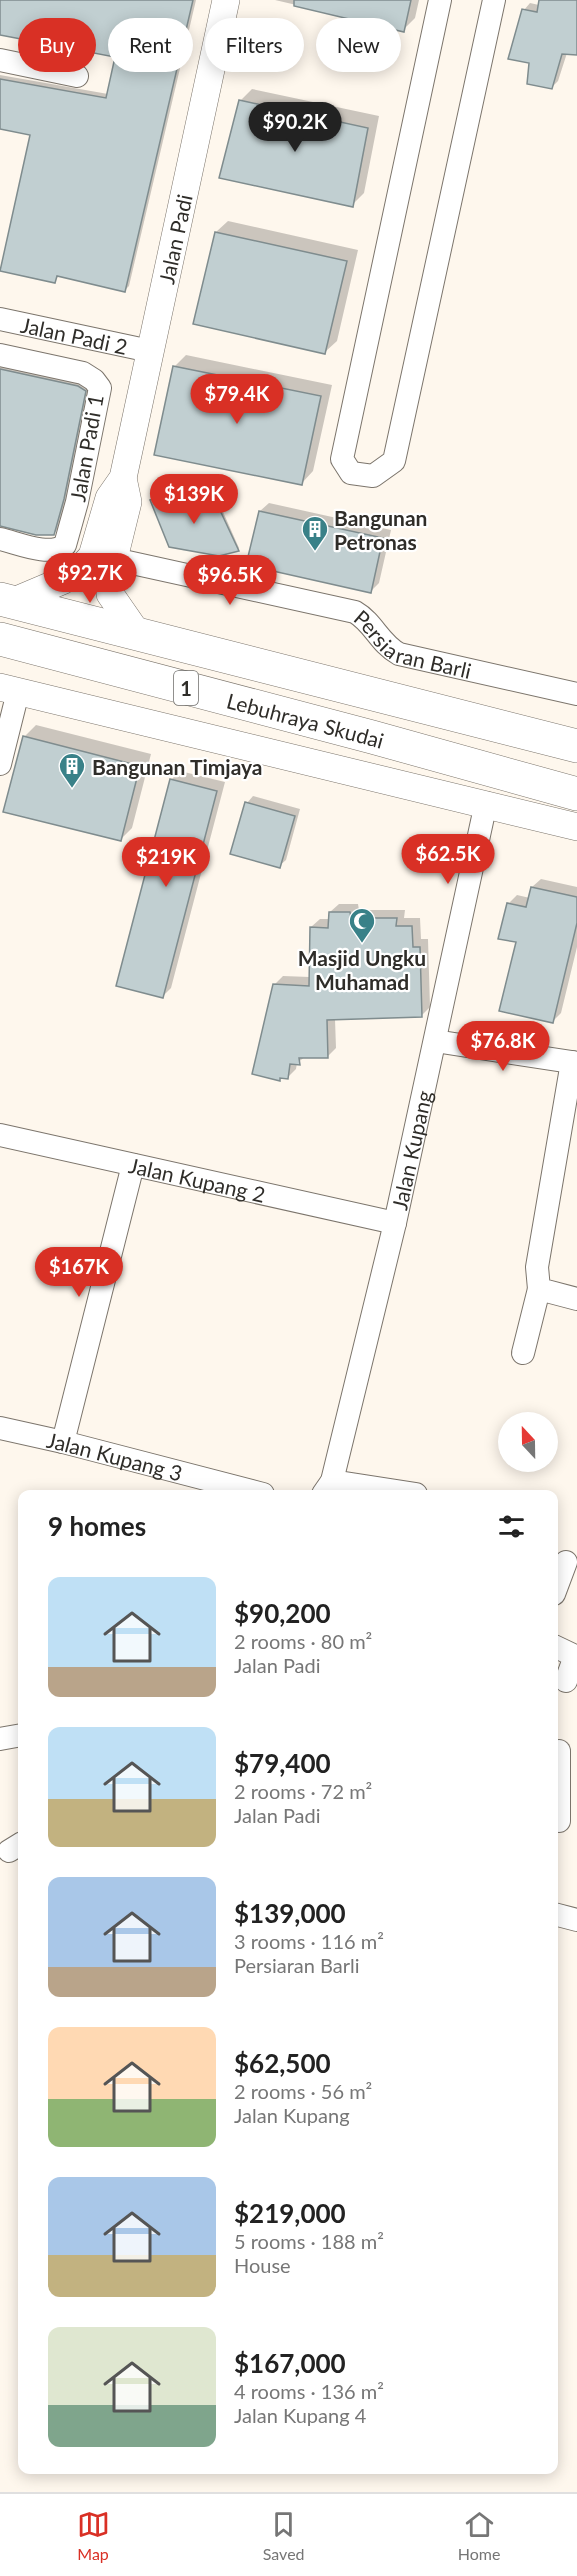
<!DOCTYPE html>
<html lang="en">
<head>
<meta charset="utf-8">
<style>
  :root { --surface:#fff; --page:#f6f6f6; --text:#222; --muted:#767676; --line:#e0e0e0; --accent:#d93025 }
  body { margin:0; font-family:Lato,sans-serif; background:var(--page); color:var(--text); height:100vh; display:flex; flex-direction:column; font-size:22px; white-space:nowrap }
  * { box-sizing:border-box; margin:0 }
  p { font-size:20px; color:var(--muted) }
  .icon { flex:none; width:33px; height:33px; fill:none; stroke:currentColor; stroke-width:2; stroke-linecap:round; stroke-linejoin:round }
  .map { position:relative; flex:1; overflow:hidden }
  .sheet { position:absolute; left:18px; top:1490px; width:540px; height:984px; display:flex; flex-direction:column; background:var(--surface); border-radius:12px; box-shadow:0 3px 15px #0003 }
  .sheet>* { flex:none }
  .banner { position:absolute; left:18px; top:18px; width:542px; height:54px; display:flex; gap:12px }
  .needle { width:39px; rotate:338deg }
  .fabs { position:absolute; left:498px; top:1412px; display:grid; gap:12px }
  .fabs a { display:grid; place-items:center; width:60px; height:60px; border-radius:50%; background:var(--surface); box-shadow:0 3px 15px #0003; font-size:30px }
  .price { position:absolute; translate:-50% -51px; padding:0 14px; border-radius:21px; background:var(--accent); color:#fff; font-size:20px; line-height:39px; filter:drop-shadow(0 2px 3px #0008) }
  .price::after { content:''; position:absolute; left:50%; top:36px; width:18px; height:14px; margin-left:-9px; background:inherit; clip-path:polygon(0 0,100% 0,50% 100%) }
  .price.selected { background:#222; color:#fff }
  ul { padding:0; list-style:none }
  li { display:flex; align-items:center; gap:18px; height:150px; padding:0 30px }
  li span { display:grid; place-items:center; flex:none; width:168px; height:120px; border-radius:12px; color:#555 }
  li>.icon { margin-inline-start:auto }
  span .icon { width:72px; height:72px; fill:#fffc; stroke-width:1 }
  li b { font-size:26px }
  h2 { display:flex; justify-content:space-between; align-items:center; height:72px; padding:0 30px; font-size:26px }
  .pill { padding:0 21px; border-radius:27px; background:var(--surface); box-shadow:0 3px 15px #0003; font-size:21px; line-height:54px }
  .pill.selected { background:var(--accent); color:#fff }
  .tab-bar { display:flex; justify-content:space-around; align-items:center; height:84px; border-top:2px solid var(--line); background:var(--surface); font-size:16px; color:var(--muted) }
  .tab-bar a { display:grid; justify-items:center; gap:3px }
  .tab-bar .selected { color:var(--accent) }
  .map>svg:first-child { display:block }
  .shadow { fill:#0003 }
  .building { fill:#c1cfd1; stroke:#7f8c8e; stroke-width:1.5 }
  .lines { fill:none; stroke-linecap:round; stroke-linejoin:round }
  .minor-casing { stroke:#7c756c; stroke-width:24 }
  .tertiary-casing { stroke:#7c756c; stroke-width:28 }
  .trunk-casing { stroke:#7c756c; stroke-width:34 }
  .minor { stroke:#fff; stroke-width:22 }
  .tertiary { stroke:#fff; stroke-width:27 }
  .trunk { stroke:#fff; stroke-width:33 }
  .labels { text-anchor:middle; dominant-baseline:central; stroke-width:4.5; stroke-linejoin:round; paint-order:stroke }
  .shield { fill:#fff; stroke:#6d6c69; stroke-width:1.5 }
  .shield-label { font-size:20px; font-weight:bold; fill:#2f2d29 }
  .street-label { font-size:21px; fill:#2f2d29; stroke:#fff }
  .poi-label { font-size:21px; font-weight:bold; fill:#2f2d29; stroke:#fff; text-anchor:start }
</style>
</head>
<body>
<div class="map">
<svg width="577" height="2492" viewBox="0 0 577 2492">
  <rect width="100%" height="100%" fill="#fef7ed"/>
  <path class="shadow" d="M0,0H196L129,286L125,290L59,275L55,281L32,134L0,128V75L108,94L117,56L0,34Z
    M275,0H419L415,18L403,30Z
    M540,0H577V53H567L558,81L552,87L530,62L524,10L530,3L539,5Z
    M252,89L379,116L364,193L352,205L240,101Z
    M228,221L358,250L337,341L325,352L216,232Z
    M186,355L332,385L313,471L302,483L174,367Z
    M0,359L93,382L62,525L53,534L0,525Z
    M172,492L220,505L239,548L238,550L153,499Z
    M269,503L391,530L379,583L370,592L260,511Z
    M36,725L151,754L132,828L120,840L24,737Z
    M180,771L225,782L171,988L163,996L172,779Z
    M253,796L300,809L286,860L279,866L247,803Z
    M541,879L577,887V947L561,1013L553,1021L518,941L508,904L517,895L530,898L532,887Z
    M339,904H358L359,910H405L404,918H420L421,939H428L430,1007L421,1016L335,1019L336,1048L327,1057L306,1056L297,1063L296,1069L288,1077H282L280,1079L274,985L283,976L310,977L311,927L320,919H330V912Z"/>
  <path class="building" d="M0,0H193L125,292L57,276L55,283L0,271L30,135L0,129V79L106,98L115,57L0,35Z
    M294,0H411L404,32L294,6Z
    M539,0H577V55L562,54L552,89L527,84L529,63L508,59L522,9L537,12Z
    M239,100L368,128L353,207L219,178Z
    M215,232L347,261L325,354L193,324Z
    M173,366L321,396L302,485L154,455Z
    M0,369L78,386L86,391L64,499L54,535H36L0,526Z
    M170,493L218,506L239,551L219,556L169,547L150,500Z
    M259,511L383,538L371,593L246,565Z
    M23,736L140,766L121,841L3,812Z
    M170,779L217,791L163,998L116,986Z
    M245,802L295,816L280,868L230,854Z
    M531,887L577,897V923L553,1023L499,1011L516,942L498,939L507,903L526,907Z
    M329,912H350L351,918H397L396,926H412L413,947H420L422,1017L327,1020L328,1058H299L300,1065L290,1064L288,1079L280,1078V1081L252,1074L273,984L309,986L310,927L328,928Z"/>
  <g class="lines">
    <g class="minor-casing">
      <g id="minor">
        <path d="M440,0L342,459L351,473L373,476L394,461L494,0"/>
        <path d="M0,60L77,76"/>
        <path id="s1" d="M0,319L150,351"/>
        <path d="M0,355L83,373L94,380L100,388L77,502L65,545C49,557 18,543 0,539"/>
        <path id="s2" d="M114,559L355,612C374,623 379,643 399,654L577,694"/>
        <path d="M0,764L18,692"/>
        <path d="M435,1041L577,1063"/>
        <path d="M572,1062L537,1267L539,1289L577,1299"/>
        <path id="s3" d="M0,1135L395,1223"/>
        <path d="M523,1353L539,1289"/>
        <path id="s4" d="M0,1428L63,1442L263,1494"/>
        <path d="M63,1442L133,1165"/>
        <path d="M332,1481L416,1494"/>
        <path id="s5" d="M323,1494L332,1481L395,1223L486,803"/>
        <path d="M554,1594L566,1562"/>
        <path d="M554,1646L575,1656L566,1681"/>
        <path d="M0,1739L22,1735"/>
        <path d="M559,1821V1751"/>
        <path d="M9,1851L22,1843"/>
        <path d="M554,1914L577,1920"/>
      </g>
    </g>
    <g class="tertiary-casing">
      <g id="tertiary">
        <path d="M123,478L128,502L109,579L110,594L137,633"/>
        <path id="s6" d="M12,602L64,580L82,567L92,556L109,498L123,478L226,0"/>
        <path d="M0,687L577,827"/>
      </g>
    </g>
    <g class="trunk-casing">
      <g id="trunk">
        <path d="M0,599L577,746"/>
        <path id="s7" d="M0,639L372,737L577,794"/>
      </g>
    </g>
    <use href="#minor" class="minor"/>
    <use href="#tertiary" class="tertiary"/>
    <use href="#trunk" class="trunk"/>
  </g>
  <defs>
    <g id="building-pin" transform="scale(1.35)"><path d="M0 17L-7.5 6A9.5 9.5 0 1 1 7.5 6Z" fill="#398188" stroke="#fff"/><path d="M-4-6H4V6H1V3H-1V6H-4ZM-2.5-4.3h1.7v1.8h-1.7ZM.8-4.3h1.7v1.8H.8ZM-2.5-1h1.7V.8h-1.7ZM.8-1h1.7V.8H.8Z" fill="#fff"/></g>
    <g id="mosque-pin" transform="scale(1.35)"><path d="M0 17L-7.5 6A9.5 9.5 0 1 1 7.5 6Z" fill="#398188" stroke="#fff"/><path d="M3.5-4.9A6 6 0 1 0 3.5 4.9A5 5 0 1 1 3.5-4.9Z" fill="#fff"/></g>
  </defs>
  <g fill-rule="evenodd">
    <use href="#building-pin" x="315" y="529"/>
    <use href="#building-pin" x="72" y="766"/>
    <use href="#mosque-pin" x="362" y="921"/>
  </g>
  <g class="labels">
    <rect class="shield" x="174" y="671" width="24" height="34" rx="4.5"/>
    <g class="shield-label">
      <text x="186" y="688">1</text>
    </g>
    <g class="street-label">
      <text stroke="none"><textPath href="#s6" startOffset="423">Jalan Padi</textPath></text>
      <text stroke="none"><textPath href="#s1" startOffset="76">Jalan Padi 2</textPath></text>
      <text transform="translate(86 448) rotate(-80)">Jalan Padi 1</text>
      <text stroke="none"><textPath href="#s2" startOffset="316">Persiaran Barli</textPath></text>
      <text stroke="none"><textPath href="#s7" startOffset="316">Lebuhraya Skudai</textPath></text>
      <text stroke="none"><textPath href="#s5" startOffset="356">Jalan Kupang</textPath></text>
      <text stroke="none"><textPath href="#s3" startOffset="202">Jalan Kupang 2</textPath></text>
      <text stroke="none"><textPath href="#s4" startOffset="118">Jalan Kupang 3</textPath></text>
    </g>
    <g class="poi-label">
      <text x="334" y="517">Bangunan<tspan x="334" dy="24">Petronas</tspan></text>
      <text x="92" y="766">Bangunan Timjaya</text>
      <text x="362" y="957" text-anchor="middle">Masjid Ungku<tspan x="362" dy="24">Muhamad</tspan></text>
    </g>
  </g>
</svg>
<div class="fabs">
<a><svg class="needle" viewBox="-14 -14 28 28"><path d="M0-13l5 13h-10z" fill="#e53935"/><path d="M0 13l5-13h-10z" fill="#767676"/></svg></a>
</div>
<b class="price selected" style="left:295px;top:153px">$90.2K</b>
<b class="price" style="left:237px;top:425px">$79.4K</b>
<b class="price" style="left:194px;top:525px">$139K</b>
<b class="price" style="left:90px;top:604px">$92.7K</b>
<b class="price" style="left:230px;top:606px">$96.5K</b>
<b class="price" style="left:448px;top:885px">$62.5K</b>
<b class="price" style="left:166px;top:888px">$219K</b>
<b class="price" style="left:503px;top:1072px">$76.8K</b>
<b class="price" style="left:79px;top:1298px">$167K</b>
<div class="banner">
<a class="pill selected">Buy</a>
<a class="pill">Rent</a>
<a class="pill">Filters</a>
<a class="pill">New</a>
</div>
<section class="sheet">
<h2>9 homes<svg class="icon" aria-label="filters" viewBox="0 0 24 24"><path d="M4 7h16M4 17h16"/><circle cx="9" cy="7" r="2"/><circle cx="15" cy="17" r="2"/></svg></h2>
<ul>
<li><span style="background:linear-gradient(#bfe0f5 75%,#b9a48a 0)"><svg class="icon" aria-label="home" viewBox="0 0 24 24"><path d="M3 11l9-7 9 7M6 9v11h12V9"/></svg></span><div><b>$90,200</b><p>2 rooms · 80 m²</p><p>Jalan Padi</p></div></li>
<li><span style="background:linear-gradient(#bfe0f5 60%,#c2b280 0)"><svg class="icon" aria-label="home" viewBox="0 0 24 24"><path d="M3 11l9-7 9 7M6 9v11h12V9"/></svg></span><div><b>$79,400</b><p>2 rooms · 72 m²</p><p>Jalan Padi</p></div></li>
<li><span style="background:linear-gradient(#a9c7e8 75%,#b9a48a 0)"><svg class="icon" aria-label="home" viewBox="0 0 24 24"><path d="M3 11l9-7 9 7M6 9v11h12V9"/></svg></span><div><b>$139,000</b><p>3 rooms · 116 m²</p><p>Persiaran Barli</p></div></li>
<li><span style="background:linear-gradient(#ffd9b3 60%,#8fb573 0)"><svg class="icon" aria-label="home" viewBox="0 0 24 24"><path d="M3 11l9-7 9 7M6 9v11h12V9"/></svg></span><div><b>$62,500</b><p>2 rooms · 56 m²</p><p>Jalan Kupang</p></div></li>
<li><span style="background:linear-gradient(#a9c7e8 65%,#c2b280 0)"><svg class="icon" aria-label="home" viewBox="0 0 24 24"><path d="M3 11l9-7 9 7M6 9v11h12V9"/></svg></span><div><b>$219,000</b><p>5 rooms · 188 m²</p><p>House</p></div></li>
<li><span style="background:linear-gradient(#dfe7d0 65%,#7fa58c 0)"><svg class="icon" aria-label="home" viewBox="0 0 24 24"><path d="M3 11l9-7 9 7M6 9v11h12V9"/></svg></span><div><b>$167,000</b><p>4 rooms · 136 m²</p><p>Jalan Kupang 4</p></div></li>
</ul>
</section>
</div>
<nav class="tab-bar">
<a class="selected"><svg class="icon" aria-label="map" viewBox="0 0 24 24"><path d="M3 6l6-2 6 2 6-2v14l-6 2-6-2-6 2zM9 4v14M15 6v14"/></svg>Map</a>
<a><svg class="icon" aria-label="saved" viewBox="0 0 24 24"><path d="M7 4h10v16l-5-4-5 4z"/></svg>Saved</a>
<a><svg class="icon" aria-label="home" viewBox="0 0 24 24"><path d="M3 11l9-7 9 7M6 9v11h12V9"/></svg>Home</a>
</nav>
</body>
</html>
